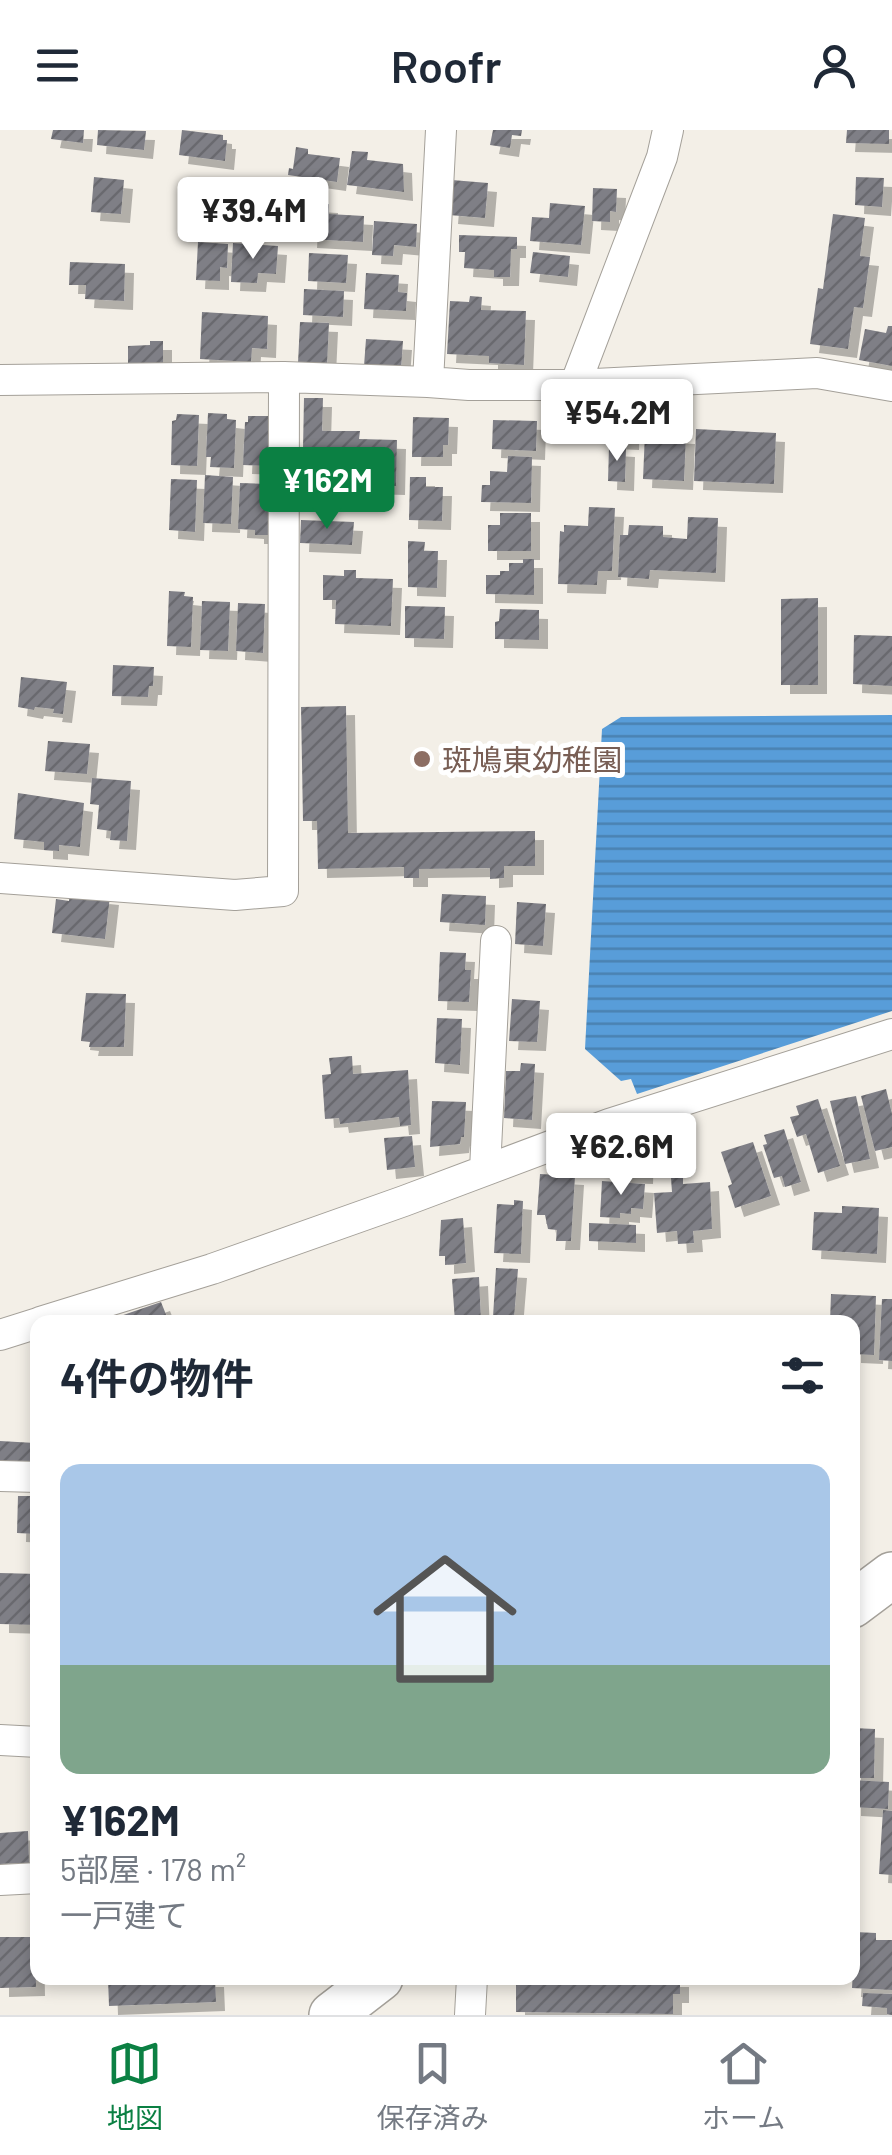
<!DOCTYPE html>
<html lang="ja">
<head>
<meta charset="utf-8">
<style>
  :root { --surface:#fff; --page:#f2f2f3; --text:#1f2937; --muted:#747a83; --line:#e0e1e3; --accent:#0b8043 }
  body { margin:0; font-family:Barlow,"Noto Sans JP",sans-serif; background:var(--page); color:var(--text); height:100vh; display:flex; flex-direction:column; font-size:38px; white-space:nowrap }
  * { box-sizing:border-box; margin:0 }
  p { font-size:32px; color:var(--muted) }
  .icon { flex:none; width:55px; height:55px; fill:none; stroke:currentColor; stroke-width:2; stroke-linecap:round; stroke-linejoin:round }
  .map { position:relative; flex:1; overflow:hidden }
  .sheet { position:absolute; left:30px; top:1185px; width:830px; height:670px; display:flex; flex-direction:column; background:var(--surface); border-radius:20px; box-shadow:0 5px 15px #0003 }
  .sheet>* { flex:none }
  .price { position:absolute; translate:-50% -85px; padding:0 22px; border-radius:10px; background:#fff; color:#222; font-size:32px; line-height:65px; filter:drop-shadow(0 2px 5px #0008) }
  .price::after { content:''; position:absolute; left:50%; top:60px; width:30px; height:22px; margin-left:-15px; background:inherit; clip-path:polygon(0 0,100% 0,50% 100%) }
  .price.active { background:var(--accent); color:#fff }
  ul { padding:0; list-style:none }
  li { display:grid; align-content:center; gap:20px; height:530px; padding:0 30px }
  li span { display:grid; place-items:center; height:310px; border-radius:20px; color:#555 }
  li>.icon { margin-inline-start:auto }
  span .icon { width:180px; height:180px; fill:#fffc; stroke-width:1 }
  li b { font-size:42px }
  h2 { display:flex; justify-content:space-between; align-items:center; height:120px; padding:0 30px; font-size:42px }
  header { display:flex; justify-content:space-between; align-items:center; height:130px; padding:0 30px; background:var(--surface); font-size:45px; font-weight:600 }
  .menu { display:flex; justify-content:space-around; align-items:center; height:140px; border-top:2px solid var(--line); background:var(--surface); font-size:28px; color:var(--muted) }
  .menu a { display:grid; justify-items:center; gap:5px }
  .menu .active { color:var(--accent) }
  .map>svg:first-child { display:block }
  .water { fill:url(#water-rules) }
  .building { fill:url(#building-hatch); filter:url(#shadow) }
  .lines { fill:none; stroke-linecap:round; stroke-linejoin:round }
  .minor-casing { stroke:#a4a099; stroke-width:32 }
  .highway-casing { stroke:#a4a099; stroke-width:48 }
  .minor { stroke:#fff; stroke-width:30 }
  .highway { stroke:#fff; stroke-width:45 }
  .education-dot { fill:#8d6e63; stroke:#fff; stroke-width:4 }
  .labels { text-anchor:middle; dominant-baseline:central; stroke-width:10; stroke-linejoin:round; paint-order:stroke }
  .education-label { font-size:30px; fill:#785e54; stroke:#fff; text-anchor:start }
</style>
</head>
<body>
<header><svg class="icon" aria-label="menu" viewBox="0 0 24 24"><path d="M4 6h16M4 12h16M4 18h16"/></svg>Roofr<svg class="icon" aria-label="person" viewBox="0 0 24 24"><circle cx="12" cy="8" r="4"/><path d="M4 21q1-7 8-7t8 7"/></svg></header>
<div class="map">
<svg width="892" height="1885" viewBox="0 0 892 1885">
  <defs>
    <pattern id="water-rules" width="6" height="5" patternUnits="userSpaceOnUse" patternTransform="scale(2.5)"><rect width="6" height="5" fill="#589dd9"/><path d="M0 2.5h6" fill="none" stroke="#4a81b1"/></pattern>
    <pattern id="building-hatch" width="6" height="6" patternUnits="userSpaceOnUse" patternTransform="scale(2.5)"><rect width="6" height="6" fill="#7f7f86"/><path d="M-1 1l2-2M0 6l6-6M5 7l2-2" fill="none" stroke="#69696e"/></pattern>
    <filter id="shadow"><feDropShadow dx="9" dy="9" stdDeviation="0" flood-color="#0004"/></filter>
  </defs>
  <rect width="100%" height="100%" fill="#f3efe7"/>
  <path class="water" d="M892,585V881L637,964L631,949L621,951L585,919L602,599L621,587Z"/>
  <path class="building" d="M53,0H84L83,13L51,9Z
    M98,0L146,1L144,20L97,15Z
    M182,0L223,5V10H227L225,31L179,25Z
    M493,0H522L521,6L512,5L510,18L490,15Z
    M847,0H889V14L846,13Z
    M296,17L308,19V24L340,28L337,52L288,45L289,38L293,39Z
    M352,21L368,22L367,30L403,34L404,62L347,55Z
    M94,47L124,50L121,84L91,82Z
    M856,47L884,48L882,77L855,75Z
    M237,50L256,51V57H265L264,64L286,65L285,85L236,83Z
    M452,50L488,53L485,88L449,85Z
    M200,51L229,53L227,87L216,86V95L198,94Z
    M593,58L617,59L616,82L610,81V92L592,91Z
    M310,73L329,74V84L364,86L363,112L308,109Z
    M550,73L585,76L581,115L530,111L532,87L549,88Z
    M833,84L865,88L860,126L870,127L863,178L854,177L848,219L810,214L818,158L823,159Z
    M374,91L417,94L416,117L394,115L393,126L372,125Z
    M459,105L517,107V119H511L510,147H494V140L464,138L465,122H459Z
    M198,112L228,114L227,138L220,137V151L196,150Z
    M233,113L278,116L276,144L258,143L257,153L231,152Z
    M533,122L570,126L568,147L530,143Z
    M309,123L348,125L346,153L308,151Z
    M70,132L125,134L124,171L85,169L86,155H69Z
    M366,143L399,145L398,162L407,163L406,181L364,179Z
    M304,159L344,161L343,187L303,185Z
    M470,166L482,167L481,180L526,181L524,235L489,233V226L447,224L450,171L469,172Z
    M202,182L268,186L267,219L252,218L251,232L200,229Z
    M300,192L329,193L327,235L298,233Z
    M888,196H892V236L859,230L865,199L886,203Z
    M366,209L403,211L401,238L364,236Z
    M150,211H163V234H128V216L150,215Z
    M304,268H323L322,301H360L359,309L397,310L396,356L321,354V319H303Z
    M610,273L631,274L630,311L608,310Z
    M208,283L227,284V289L236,290L234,338L210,337L211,327H206Z
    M177,284L199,285L197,336L171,335L172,291L176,290Z
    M248,286H272L270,336L243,335L245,292H248Z
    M413,287L449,288L448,315H443V327H412Z
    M493,290L537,291L536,321L492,319Z
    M696,299L776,303L774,354L694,351Z
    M645,303L686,305L684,351L643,349Z
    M609,317L626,318L625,352L608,351Z
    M508,326L532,327L531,373L481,372L482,355H490V341L507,342Z
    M205,345L233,347L231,394L203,393Z
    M410,347H426V357H443L442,391L409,390Z
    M171,349L197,350L195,402L169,400Z
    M240,353L270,354L268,405H255V400L238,399Z
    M589,377L615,378L612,441H598L597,455L558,454L560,401L564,402V395L588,396Z
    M500,383H531V421H488V395H500Z
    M688,387L718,388L716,443L650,440L649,449L618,447L620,405H628L629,395L663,396V407L687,409Z
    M301,390L354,392L352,415L300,413Z
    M408,411L425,412L424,421H438L437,458L408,457Z
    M523,429H534V465L486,464V445H500V441H509V433H523Z
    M344,440H356V448L393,449L391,496L335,494L336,470H323V445L344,446Z
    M169,461L185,462L184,466L193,467L191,517L167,516Z
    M818,468V555H781V469Z
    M202,471L230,472L228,521L200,520Z
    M238,473L265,474L263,523L236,521Z
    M405,476L445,477L444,509L405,508Z
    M500,479L539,480V510L495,509V492L499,491Z
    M854,505L892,506V556L853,554Z
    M113,535L154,537L153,556H149L148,567L112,566Z
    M21,547L67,552L63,584L53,583L54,579L35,577L34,580L18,577Z
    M346,576L348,703L535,701V736H504V748L490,749V738L419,739V748H404V737L318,739L317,691H303L301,577Z
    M48,611L90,614L87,644L45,641Z
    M92,648L131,651L127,711L110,710L111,701L97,699L99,675L90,674Z
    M18,663L84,673L80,717L59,715V721L44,720V712L14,709Z
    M70,762L110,766L105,809L52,803L56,769L69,771Z
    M442,764L486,766L485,795L440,792Z
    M517,772L546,774L543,816L515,814Z
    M440,822L466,823L465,840H471L469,872L438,871Z
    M86,863L126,864L124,917H89L90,912L81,911Z
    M512,869L540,871L537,912L509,911Z
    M437,888L462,889L460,935L435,933Z
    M352,926L353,944L408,940L411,995L400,996L399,987L340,994L339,988L325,989L322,945L331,944L329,928Z
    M521,933L535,934L532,990L504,988L506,941H520Z
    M886,959L892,984V1017L875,1021L861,966Z
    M856,966L870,1029L845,1034L830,971Z
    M818,969L840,1036L818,1043L806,1004L797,1007L790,987L799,985L796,976Z
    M432,971L466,972L464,1007H461L460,1014L430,1017Z
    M784,999L801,1052L785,1057L782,1046L774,1048L763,1015L767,1014L764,1005Z
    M412,1006L415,1037L387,1040L384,1008Z
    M628,1009L645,1010L644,1045L607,1044L608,1020L628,1021Z
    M753,1012L771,1066L735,1078L728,1056L732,1054L721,1022Z
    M540,1044L575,1046L571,1111H556L557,1100L548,1099L545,1085H537Z
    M683,1047V1054L710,1052L712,1099L693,1101L694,1113L678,1114L677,1101L657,1103L654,1063L672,1062L671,1048Z
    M602,1051L645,1054L643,1079L631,1078V1084L620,1083V1088L600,1087Z
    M514,1070L523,1071L521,1124L494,1123L497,1074L514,1075Z
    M842,1076L879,1078L877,1124L812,1120L814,1082L842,1083Z
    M463,1088L466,1133L445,1135V1126H439L441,1090Z
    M589,1093L636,1095V1113L589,1111Z
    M496,1138L518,1139L514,1188L493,1187Z
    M479,1147L481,1192H455L452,1149Z
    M831,1164L876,1166L874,1225L852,1224V1192H830Z
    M882,1169H892V1231L879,1230Z
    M161,1172L169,1192H103Z
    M0,1311L35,1313L33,1336L0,1335Z
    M18,1366H38L37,1404L17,1403Z
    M0,1443L38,1444V1495L0,1494Z
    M852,1598L875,1599L874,1648H852Z
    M852,1650L889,1652L888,1679L852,1677Z
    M883,1680L892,1681V1745L879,1744Z
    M28,1701L29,1733L0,1734V1703Z
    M855,1802L876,1803V1810H892V1860L852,1858Z
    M0,1807H35L36,1857L0,1858Z
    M108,1848H215L216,1872L109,1876Z
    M516,1848H680V1864H673V1884L516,1882Z
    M863,1863L892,1864V1885L887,1884V1878L862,1876Z"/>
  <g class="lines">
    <g class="minor-casing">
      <path id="minor" d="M441,0L428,252L469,255H575L817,243L892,256
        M0,250L284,247L428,252
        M575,255L662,27L668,0
        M0,748L235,765L283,761L284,247
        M485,1040L496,811
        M40,1192L212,1139L404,1071L609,994L892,904
        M0,1205L38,1193
        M0,1346L38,1347
        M0,1610L38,1612
        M0,1750L38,1748
        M470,1885L472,1848"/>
    </g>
    <g class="highway-casing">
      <path id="highway" d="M852,1475L892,1445
        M332,1885L380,1848"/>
    </g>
    <use href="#minor" class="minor"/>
    <use href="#highway" class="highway"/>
  </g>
  <circle class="education-dot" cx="422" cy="629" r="10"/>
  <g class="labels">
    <g class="education-label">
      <text x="442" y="629">斑鳩東幼稚園</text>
    </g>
  </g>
</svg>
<b class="price" style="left:253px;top:132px">¥39.4M</b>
<b class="price" style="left:617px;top:334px">¥54.2M</b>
<b class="price active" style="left:327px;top:402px">¥162M</b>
<b class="price" style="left:621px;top:1068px">¥62.6M</b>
<section class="sheet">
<h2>4件の物件<svg class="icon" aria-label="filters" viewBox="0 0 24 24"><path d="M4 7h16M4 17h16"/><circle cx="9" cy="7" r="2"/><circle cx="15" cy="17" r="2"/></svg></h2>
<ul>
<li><span style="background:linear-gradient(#a9c7e8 65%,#7fa58c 0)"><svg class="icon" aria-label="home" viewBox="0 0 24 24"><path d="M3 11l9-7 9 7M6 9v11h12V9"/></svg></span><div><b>¥162M</b><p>5部屋 · 178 m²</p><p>一戸建て</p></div></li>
</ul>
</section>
</div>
<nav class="menu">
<a class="active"><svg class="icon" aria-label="map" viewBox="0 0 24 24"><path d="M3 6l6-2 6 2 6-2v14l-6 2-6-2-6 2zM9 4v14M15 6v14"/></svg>地図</a>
<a><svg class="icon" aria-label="saved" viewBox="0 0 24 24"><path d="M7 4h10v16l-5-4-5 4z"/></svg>保存済み</a>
<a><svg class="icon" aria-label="home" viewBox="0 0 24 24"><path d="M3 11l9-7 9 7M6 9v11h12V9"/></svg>ホーム</a>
</nav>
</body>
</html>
